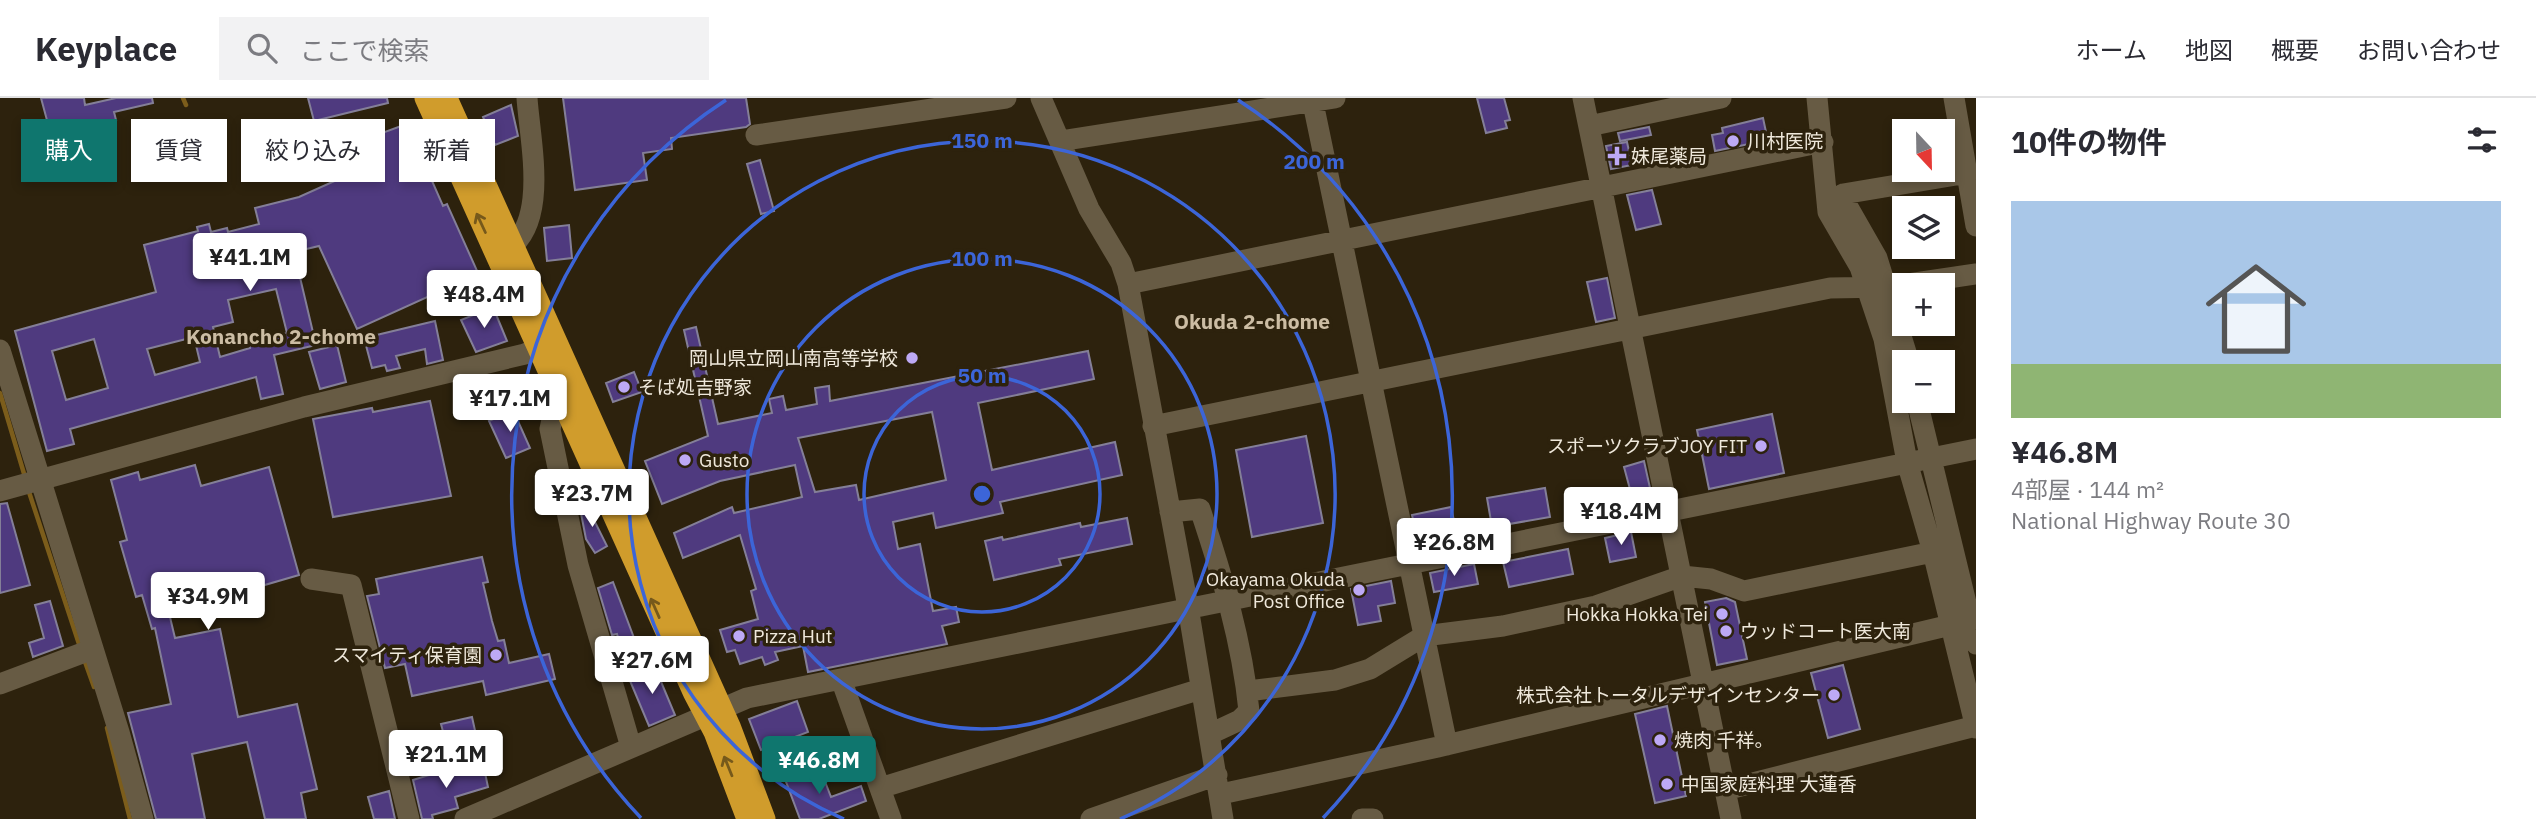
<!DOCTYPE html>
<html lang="ja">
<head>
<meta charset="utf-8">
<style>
  :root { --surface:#fff; --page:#f2f2f3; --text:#2b2b33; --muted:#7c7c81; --line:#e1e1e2; --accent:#0f766e }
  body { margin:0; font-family:"IBM Plex Sans","Noto Sans JP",sans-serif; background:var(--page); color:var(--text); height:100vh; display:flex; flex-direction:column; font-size:26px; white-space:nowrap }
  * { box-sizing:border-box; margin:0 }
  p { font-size:23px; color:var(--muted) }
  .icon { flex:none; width:38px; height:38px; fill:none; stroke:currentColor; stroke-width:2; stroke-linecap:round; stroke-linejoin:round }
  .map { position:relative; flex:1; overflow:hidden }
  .side { display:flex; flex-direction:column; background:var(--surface); width:560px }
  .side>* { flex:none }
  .hud { position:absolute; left:21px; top:21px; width:665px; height:63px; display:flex; gap:14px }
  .needle { width:46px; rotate:158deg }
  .tools { position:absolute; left:1892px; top:21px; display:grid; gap:14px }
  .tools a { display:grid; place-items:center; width:63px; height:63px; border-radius:0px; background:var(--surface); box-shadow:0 4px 10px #0003; font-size:35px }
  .price { position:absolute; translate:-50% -60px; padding:0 16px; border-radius:7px; background:#fff; color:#222; font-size:23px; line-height:46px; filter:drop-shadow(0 2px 4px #0008) }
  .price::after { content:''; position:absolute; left:50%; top:42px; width:21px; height:16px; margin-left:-10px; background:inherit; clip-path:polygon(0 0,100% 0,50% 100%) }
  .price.selected { background:var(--accent); color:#fff }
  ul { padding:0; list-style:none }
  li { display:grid; align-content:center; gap:14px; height:371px; padding:0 35px }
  li span { display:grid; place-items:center; height:217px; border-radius:0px; color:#555 }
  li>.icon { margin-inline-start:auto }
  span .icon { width:126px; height:126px; fill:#fffc; stroke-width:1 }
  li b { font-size:30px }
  h2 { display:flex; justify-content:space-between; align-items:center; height:84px; padding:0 35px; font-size:30px }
  .pill { padding:0 24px; border-radius:0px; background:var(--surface); box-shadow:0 4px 10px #0003; font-size:24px; line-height:63px }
  .pill.selected { background:var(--accent); color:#fff }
  header { display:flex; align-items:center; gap:42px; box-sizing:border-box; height:98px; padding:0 35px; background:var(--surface); border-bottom:2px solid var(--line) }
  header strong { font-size:33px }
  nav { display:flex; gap:38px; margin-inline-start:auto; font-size:24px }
  .search { width:490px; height:63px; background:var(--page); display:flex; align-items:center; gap:18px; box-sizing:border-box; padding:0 24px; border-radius:0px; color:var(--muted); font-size:26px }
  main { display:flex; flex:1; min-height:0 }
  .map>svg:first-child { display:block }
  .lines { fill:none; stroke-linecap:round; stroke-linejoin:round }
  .stream { stroke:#7c5d1b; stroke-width:4.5 }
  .building { fill:#4f3a7f; stroke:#847f98; stroke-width:2; fill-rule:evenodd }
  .minor { stroke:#675b44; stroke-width:21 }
  .highway { stroke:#d09c2c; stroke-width:21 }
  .oneway { stroke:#76591b }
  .ring { fill:none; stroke:#3c65d8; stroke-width:3.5 }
  .poi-dot { fill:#bda9f5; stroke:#2d220d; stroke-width:2.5 }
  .labels { text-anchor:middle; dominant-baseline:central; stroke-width:7; stroke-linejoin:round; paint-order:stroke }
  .poi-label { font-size:19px; fill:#efe8db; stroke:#2d220d; text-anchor:start }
  .neighbourhood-label { font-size:21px; font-weight:bold; fill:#ccbda4; stroke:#2d220d }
  .centre { fill:#3c65d8; stroke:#2d220d; stroke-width:3.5 }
  .ring-label { font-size:21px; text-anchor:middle; font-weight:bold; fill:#3c65d8; stroke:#2d220d; stroke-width:7; stroke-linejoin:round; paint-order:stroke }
</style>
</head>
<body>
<header>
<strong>Keyplace</strong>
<div class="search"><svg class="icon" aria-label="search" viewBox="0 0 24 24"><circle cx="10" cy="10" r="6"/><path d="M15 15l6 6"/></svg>ここで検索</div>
<nav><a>ホーム</a><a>地図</a><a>概要</a><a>お問い合わせ</a></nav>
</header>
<main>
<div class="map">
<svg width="1976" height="721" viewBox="0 0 1976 721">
  <rect width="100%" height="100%" fill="#2d220d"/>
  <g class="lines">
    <path class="stream" d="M183,0L186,7
      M0,295L25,379
      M28,391L80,549
      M84,561L94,589
      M107,630L130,721"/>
  </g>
  <path class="building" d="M41,0H84L85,7L116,0H152L153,5L114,14L116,22L78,31L76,23L52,29L48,26Z
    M308,0H387L388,5L314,23Z
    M563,0H746L750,26L746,29L671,40L672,51L643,55L647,82L575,92Z
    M1477,0H1504L1510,22L1505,23L1507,30L1486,35Z
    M511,7L518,38L495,47L483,19Z
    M1763,20L1766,34L1753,37L1754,45L1715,53L1712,37L1723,35L1722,30Z
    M412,24L419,40L414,42L443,108L447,106L478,175L476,177L357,231L319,148L294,154L316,247L274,257L283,296L261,301L256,279L70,331L74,346L47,353L15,233L156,194L144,147L198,133L197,129L209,126L211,134L227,130L228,134L259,126L255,110L299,99L357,73L350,50L352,46ZM276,191L287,235L249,245L250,250L220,259L213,229L233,224L228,202ZM194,239L200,264L155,277L147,251ZM94,241L108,290L66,302L52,253Z
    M1649,29L1651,37L1620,43L1618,35Z
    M1627,44L1632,67L1611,71L1606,48Z
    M760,62L774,113L761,116L747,66Z
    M1652,92L1661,126L1636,132L1627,97Z
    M569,127L572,160L547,163L544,130Z
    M1607,180L1615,220L1596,224L1587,184Z
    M493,209L507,243L476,254L461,222Z
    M435,223L443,262L427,266L425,251L396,258L400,270L387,273L385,267L372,270L364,240Z
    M696,229L718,326L772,315L769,301L783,298L786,312L817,306L815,290L829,288L830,303L1088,253L1094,281L978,305L992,372L1115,344L1122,377L1000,404L1003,415L936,430L933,415L893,424L898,451L920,446L933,513L956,509L959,524L942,528L947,546L808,574L803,548L775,554L778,562L765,567L762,559L740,566L735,552L727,554L720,532L758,521L751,493L756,491L740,437L683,460L674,435L732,409L734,415L802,399L795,367L720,383L662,406L645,363L708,338L684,232ZM932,314L946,382L859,402L856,387L815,394L798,340Z
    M337,247L346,284L320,291L309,254Z
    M634,274L642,294L613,304L606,285Z
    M430,303L451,398L333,419L313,321L372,310L373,314Z
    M513,312L530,350L506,360L489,323Z
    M1772,316L1784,375L1709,391L1697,332Z
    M1306,338L1323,425L1252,439L1236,352Z
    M1644,363L1650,390L1631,395L1624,369Z
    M195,367L201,388L269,369L299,477L169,515L175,540L220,531L238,619L297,606L317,691L301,695L306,721H265L247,644L192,656L205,721H156L128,615L171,606L155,530L152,531L142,497L136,499L120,444L127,442L111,382L138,374L140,382Z
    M1545,390L1550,419L1492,429L1487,400Z
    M584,402L607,448L595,455L586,441L579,405Z
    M7,405L30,487L0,495V406Z
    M1451,409L1458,441L1419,449L1412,417Z
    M1127,420L1132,446L1059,461L1061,467L994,482L985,443L1002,439L1003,442L1080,425L1081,429Z
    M1631,434L1636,459L1610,464L1605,440Z
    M1568,451L1573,476L1509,489L1503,464Z
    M482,459L488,484L483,485L492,523L498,543L504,542L509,565L549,556L555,581L486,597L483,583L412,598L405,566L385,570L367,498L379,496L376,481Z
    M1474,466L1478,486L1434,494L1430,475Z
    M1391,483L1395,505L1378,508L1381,523L1358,527L1351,491Z
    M613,484L634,540L620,546L617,536L612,537L598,490Z
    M1726,500L1735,504L1747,561L1717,567L1705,504Z
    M50,503L63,548L33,559L29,545L44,540L35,507Z
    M654,567L675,617L649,628L628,578Z
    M1843,567L1860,631L1828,640L1811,575Z
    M797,603L808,634L761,652L749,621Z
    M1667,608L1686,698L1655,705L1635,616Z
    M472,619L476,637L446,645L441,626Z
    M819,668L831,699L861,688L866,703L819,721H800L785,681Z
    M484,670L488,689L455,699L458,710L432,717L433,721H422L413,682L448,671L450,678Z
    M389,693L395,721H374L368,699Z"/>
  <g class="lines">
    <path class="minor" d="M1041,0L1089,111L1121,165L1128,186L1188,509L1223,721
      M1583,0L1731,721
      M1817,0L1828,114L1860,169L1884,241L1907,364L1933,454L1976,630
      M1954,0L1976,128
      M1313,5L1447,647
      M1589,28L1721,0
      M756,37L1006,0
      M1060,43L1335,0
      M501,155C551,132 530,45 527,0
      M1128,186L1823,44
      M0,252L119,634L143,721
      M1909,264L1877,160L1845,104L1843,96L1968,75
      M558,294L550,331L578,467L631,649
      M1917,303L1976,546
      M1153,328L1830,190L1888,189L1976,176
      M0,393L304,309L525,256L555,243
      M1170,414L1200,411C1222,477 1242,543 1249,613L1240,622L1210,636
      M311,481L351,487L409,721
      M841,581L891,721
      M0,586L93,551
      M1248,593L1335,582L1370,571L1424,538L1503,528L1596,508L1682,478L1711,481L1744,493L1933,454
      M880,690L1201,591
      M1725,692L1976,628
      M1221,696L1438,649L1976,521
      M465,721L747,600L1976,351
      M1091,721L1217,677
      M1362,721H1373"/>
    <path class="highway" d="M425,0L693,594L714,634L747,721
      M447,0L730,628L765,721"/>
  </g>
  <defs><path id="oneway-shaft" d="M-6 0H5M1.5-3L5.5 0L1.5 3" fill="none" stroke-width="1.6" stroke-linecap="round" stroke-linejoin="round" transform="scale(1.75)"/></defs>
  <g class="oneway">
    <use href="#oneway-shaft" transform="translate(481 125) rotate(-115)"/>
    <use href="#oneway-shaft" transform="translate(655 510) rotate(-114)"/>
    <use href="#oneway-shaft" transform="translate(728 668) rotate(-112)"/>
  </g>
  <g class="ring">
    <circle cx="982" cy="396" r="118"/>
    <circle cx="982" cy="396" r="235"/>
    <path d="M844 721A353 353 0 1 1 1120 721"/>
    <path d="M641 720A470 470 0 0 1 726 2M1238 2A470 470 0 0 1 1323 720"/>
  </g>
  <g class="poi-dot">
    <circle cx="1733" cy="43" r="7"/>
    <path d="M1613.5 47.5h7v7h7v7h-7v7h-7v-7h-7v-7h7z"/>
    <circle cx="912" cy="260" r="7"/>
    <circle cx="624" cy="289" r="7"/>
    <circle cx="1761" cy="348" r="7"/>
    <circle cx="685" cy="362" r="7"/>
    <circle cx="1359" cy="492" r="7"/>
    <circle cx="1722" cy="516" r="7"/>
    <circle cx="1726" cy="533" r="7"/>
    <circle cx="739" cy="538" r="7"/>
    <circle cx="496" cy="557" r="7"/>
    <circle cx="1834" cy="597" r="7"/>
    <circle cx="1660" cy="642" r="7"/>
    <circle cx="1667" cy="686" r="7"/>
  </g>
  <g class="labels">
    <g class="poi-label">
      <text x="1747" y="43">川村医院</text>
      <text x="1631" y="58">妹尾薬局</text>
      <text x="898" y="260" text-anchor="end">岡山県立岡山南高等学校</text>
      <text x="638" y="289">そば処吉野家</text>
      <text x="1747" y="348" text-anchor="end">スポーツクラブJOY FIT</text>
      <text x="699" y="362">Gusto</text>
      <text x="1345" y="481" text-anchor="end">Okayama Okuda<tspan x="1345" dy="22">Post Office</tspan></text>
      <text x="1708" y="516" text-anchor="end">Hokka Hokka Tei</text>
      <text x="1740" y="533">ウッドコート医大南</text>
      <text x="753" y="538">Pizza Hut</text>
      <text x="482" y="557" text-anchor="end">スマイティ保育園</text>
      <text x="1820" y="597" text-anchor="end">株式会社トータルデザインセンター</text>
      <text x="1674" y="642">焼肉 千祥。</text>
      <text x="1681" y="686">中国家庭料理 大蓮香</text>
    </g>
    <g class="neighbourhood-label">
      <text x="1252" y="223">Okuda 2-chome</text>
      <text x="281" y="238">Konancho 2-chome</text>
    </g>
  </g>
  <circle cx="982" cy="396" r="10" class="centre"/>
  <g class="ring-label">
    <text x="982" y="50">150 m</text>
    <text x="1314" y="71">200 m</text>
    <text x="982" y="168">100 m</text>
    <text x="982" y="285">50 m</text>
  </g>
</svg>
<div class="tools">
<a><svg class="needle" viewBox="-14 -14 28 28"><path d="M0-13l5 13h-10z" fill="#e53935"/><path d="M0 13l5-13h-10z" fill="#7c7c81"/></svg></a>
<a><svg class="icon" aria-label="layers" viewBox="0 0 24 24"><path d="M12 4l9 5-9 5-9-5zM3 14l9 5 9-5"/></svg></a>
<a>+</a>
<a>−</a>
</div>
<b class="price" style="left:250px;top:195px">¥41.1M</b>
<b class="price" style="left:484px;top:232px">¥48.4M</b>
<b class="price" style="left:510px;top:336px">¥17.1M</b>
<b class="price" style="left:592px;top:431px">¥23.7M</b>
<b class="price" style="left:1621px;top:449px">¥18.4M</b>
<b class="price" style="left:1454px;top:480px">¥26.8M</b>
<b class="price" style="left:208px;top:534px">¥34.9M</b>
<b class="price" style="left:652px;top:598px">¥27.6M</b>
<b class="price" style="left:446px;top:692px">¥21.1M</b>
<b class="price selected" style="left:819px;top:698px">¥46.8M</b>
<div class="hud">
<a class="pill selected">購入</a>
<a class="pill">賃貸</a>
<a class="pill">絞り込み</a>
<a class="pill">新着</a>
</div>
</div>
<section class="side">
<h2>10件の物件<svg class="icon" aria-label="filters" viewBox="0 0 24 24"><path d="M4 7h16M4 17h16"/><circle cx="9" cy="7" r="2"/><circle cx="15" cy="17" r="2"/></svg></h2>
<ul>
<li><span style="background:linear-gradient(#a9c7e8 75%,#8fb573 0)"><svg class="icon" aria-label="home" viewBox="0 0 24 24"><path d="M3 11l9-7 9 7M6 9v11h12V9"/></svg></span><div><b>¥46.8M</b><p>4部屋 · 144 m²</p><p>National Highway Route 30</p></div></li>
</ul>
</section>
</main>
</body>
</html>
